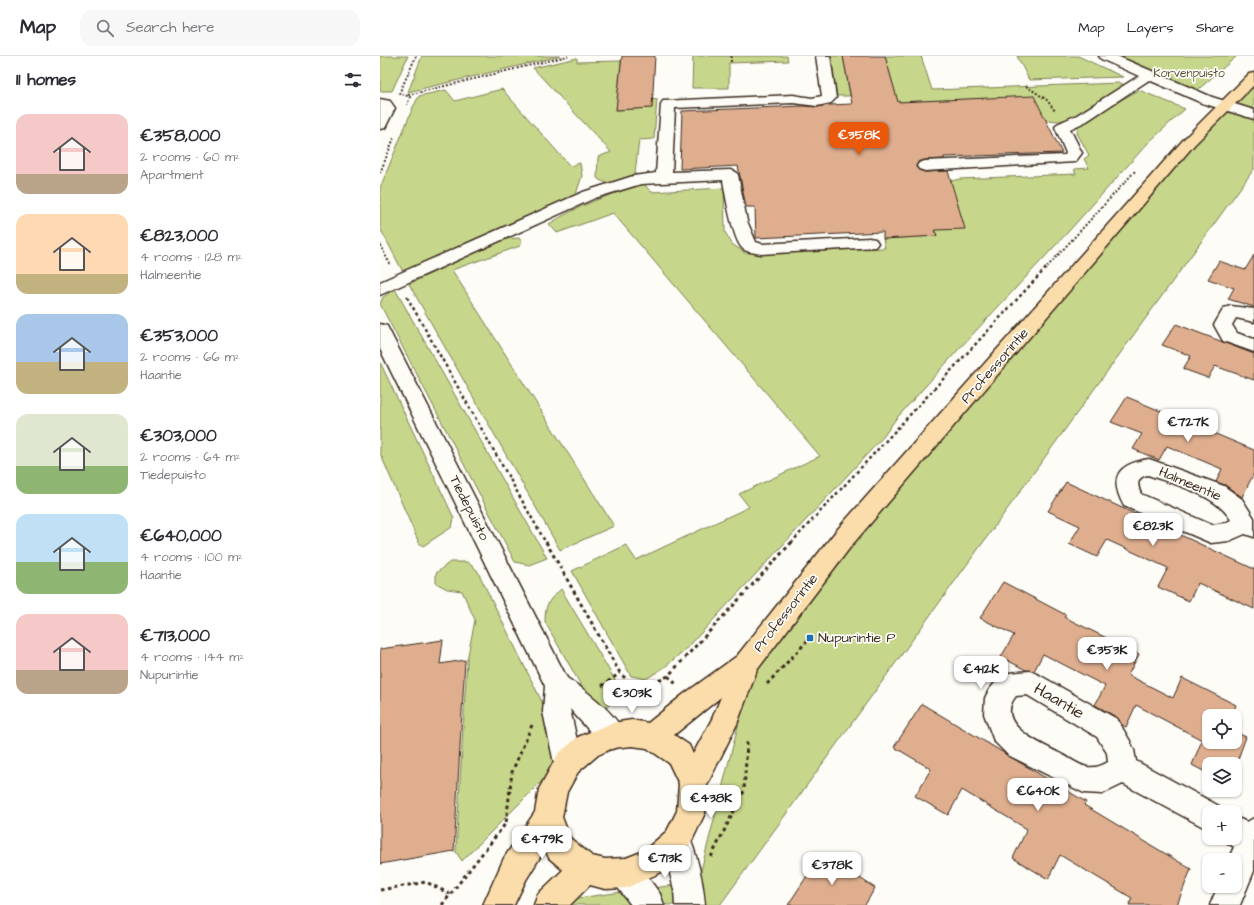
<!DOCTYPE html>
<html lang="en">
<head>
<meta charset="utf-8">
<style>
  :root { --surface:#fff; --page:#f7f7f7; --text:#2b2b33; --muted:#7c7c81; --line:#e1e1e2; --accent:#ea580c }
  body { margin:0; font-family:"Architects Daughter",sans-serif; background:var(--page); color:var(--text); height:100vh; display:flex; flex-direction:column; font-size:15px; white-space:nowrap }
  * { box-sizing:border-box; margin:0 }
  p { font-size:13px; color:var(--muted) }
  .icon { flex:none; width:22px; height:22px; fill:none; stroke:currentColor; stroke-width:2; stroke-linecap:round; stroke-linejoin:round }
  .map { position:relative; flex:1; overflow:hidden }
  .side { display:flex; flex-direction:column; background:var(--surface); width:380px }
  .side>* { flex:none }
  .fabs { position:absolute; left:822px; top:653px; display:grid; gap:8px }
  .fabs a { display:grid; place-items:center; width:40px; height:40px; border-radius:8px; background:var(--surface); box-shadow:0 1px 3px #0004; font-size:20px }
  .price { position:absolute; translate:-50% -34px; padding:0 9px; border-radius:8px; background:#fff; color:#222; font-size:13px; line-height:26px; filter:drop-shadow(0 1px 2px #0008) }
  .price::after { content:''; position:absolute; left:50%; top:24px; width:12px; height:9px; margin-left:-6px; background:inherit; clip-path:polygon(0 0,100% 0,50% 100%) }
  .price.active { background:var(--accent); color:#fff }
  ul { padding:0; list-style:none }
  li { display:flex; align-items:center; gap:12px; height:100px; padding:0 16px }
  li span { display:grid; place-items:center; flex:none; width:112px; height:80px; border-radius:12px; color:#555 }
  li>.icon { margin-inline-start:auto }
  span .icon { width:48px; height:48px; fill:#fffc; stroke-width:1 }
  li b { font-size:17px }
  h2 { display:flex; justify-content:space-between; align-items:center; height:48px; padding:0 16px; font-size:17px }
  header { display:flex; align-items:center; gap:24px; box-sizing:border-box; height:56px; padding:0 20px; background:var(--surface); border-bottom:1px solid var(--line) }
  header strong { font-size:19px }
  nav { display:flex; gap:22px; margin-inline-start:auto; font-size:14px }
  .search { width:280px; height:36px; background:var(--page); display:flex; align-items:center; gap:10px; box-sizing:border-box; padding:0 14px; border-radius:12px; color:var(--muted); font-size:15px }
  main { display:flex; flex:1; min-height:0 }
  .map>svg:first-child { display:block }
  .green { fill:#c6d68b; stroke:#808054 }
  .building { fill:#deae8f; stroke:#3b2a1e }
  .lines { fill:none; stroke-linecap:round; stroke-linejoin:round }
  .minor-casing { stroke:#3b2a1e; stroke-width:3 }
  .major-casing { stroke:#3b2a1e; stroke-width:3 }
  .path-far2 { stroke:#3b2a1e; stroke-width:2; stroke-dasharray:2 2; stroke-linecap:butt }
  .path-far1 { stroke:#3b2a1e; stroke-width:2.5; stroke-dasharray:3 3; stroke-linecap:butt }
  .path { stroke:#3b2a1e; stroke-width:3; stroke-dasharray:3.5 3.5; stroke-linecap:butt }
  .minor { fill:#fdfcf7; fill-rule:evenodd }
  .major { fill:#fbddab; fill-rule:evenodd }
  .poi-dot { fill:#1f6fb2; stroke:#fdfcf7; stroke-width:1.5 }
  .labels { text-anchor:middle; dominant-baseline:central; stroke-width:3.5; stroke-linejoin:round; paint-order:stroke }
  .far-park-label { font-size:12px; fill:#5e5539; stroke:#fdfcf7 }
  .street-label { font-size:14px; fill:#3b2a1e; stroke:#fdfcf7 }
  .poi-label { font-size:14px; fill:#3b2a1e; stroke:#fdfcf7; text-anchor:start }
  .near-street-label { font-size:17px; fill:#3b2a1e; stroke:#fdfcf7 }
</style>
</head>
<body>
<header>
<strong>Map</strong>
<div class="search"><svg class="icon" aria-label="search" viewBox="0 0 24 24"><circle cx="10" cy="10" r="6"/><path d="M15 15l6 6"/></svg>Search here</div>
<nav><a>Map</a><a>Layers</a><a>Share</a></nav>
</header>
<main>
<section class="side">
<h2>11 homes<svg class="icon" aria-label="filters" viewBox="0 0 24 24"><path d="M4 7h16M4 17h16"/><circle cx="9" cy="7" r="2"/><circle cx="15" cy="17" r="2"/></svg></h2>
<ul>
<li><span style="background:linear-gradient(#f6c9c9 75%,#b9a48a 0)"><svg class="icon" aria-label="home" viewBox="0 0 24 24"><path d="M3 11l9-7 9 7M6 9v11h12V9"/></svg></span><div><b>€358,000</b><p>2 rooms · 60 m²</p><p>Apartment</p></div></li>
<li><span style="background:linear-gradient(#ffd9b3 75%,#c2b280 0)"><svg class="icon" aria-label="home" viewBox="0 0 24 24"><path d="M3 11l9-7 9 7M6 9v11h12V9"/></svg></span><div><b>€823,000</b><p>4 rooms · 128 m²</p><p>Halmeentie</p></div></li>
<li><span style="background:linear-gradient(#a9c7e8 60%,#c2b280 0)"><svg class="icon" aria-label="home" viewBox="0 0 24 24"><path d="M3 11l9-7 9 7M6 9v11h12V9"/></svg></span><div><b>€353,000</b><p>2 rooms · 66 m²</p><p>Haantie</p></div></li>
<li><span style="background:linear-gradient(#dfe7d0 65%,#8fb573 0)"><svg class="icon" aria-label="home" viewBox="0 0 24 24"><path d="M3 11l9-7 9 7M6 9v11h12V9"/></svg></span><div><b>€303,000</b><p>2 rooms · 64 m²</p><p>Tiedepuisto</p></div></li>
<li><span style="background:linear-gradient(#bfe0f5 60%,#8fb573 0)"><svg class="icon" aria-label="home" viewBox="0 0 24 24"><path d="M3 11l9-7 9 7M6 9v11h12V9"/></svg></span><div><b>€640,000</b><p>4 rooms · 100 m²</p><p>Haantie</p></div></li>
<li><span style="background:linear-gradient(#f6c9c9 70%,#b9a48a 0)"><svg class="icon" aria-label="home" viewBox="0 0 24 24"><path d="M3 11l9-7 9 7M6 9v11h12V9"/></svg></span><div><b>€713,000</b><p>4 rooms · 144 m²</p><p>Nupurintie</p></div></li>
</ul>
</section>
<div class="map">
<svg width="874" height="849" viewBox="0 0 874 849">
  <rect width="100%" height="100%" fill="#fdfcf7"/>
  <filter id="ink" filterUnits="userSpaceOnUse"><feTurbulence type="fractalNoise" baseFrequency=".025" numOctaves="2"/><feDisplacementMap in="SourceGraphic" scale="8" xChannelSelector="R" yChannelSelector="G"/><feConvolveMatrix kernelMatrix="1 2 1 2 8 2 1 2 1" color-interpolation-filters="sRGB"/></filter>
  <g filter="url(#ink)">
    <path class="green" d="M0,0H28L12,35H0Z
      M42,0H180L28,36Z
      M313,0H407L408,5L349,7V32H312Z
      M451,0H463L470,40H457Z
      M505,0H541L552,34L739,27L743,28L744,30L693,62L679,65L666,64L653,41L518,46Z
      M637,0H698L743,21L649,24Z
      M726,0H857L813,38Z
      M197,2V6L241,5L236,54L272,52V44L277,43L274,83L259,84L255,117L256,119C245,123 227,132 217,122L218,101L231,96L153,12Z
      M874,29V113L340,849H171L175,845L318,826L378,592L844,50Z
      M122,33L190,110L200,107L202,120L196,138L23,216L0,172V132L33,51L39,40L66,34L75,45Z
      M759,34L805,53L768,87L688,176L578,294L515,364L504,380L310,589L285,611L266,623L251,620L192,515L246,489L256,504L369,451L359,438L440,400L233,157L177,177L169,168C200,148 229,139 264,128L271,136L344,132L345,176L352,188L365,197L505,192L503,183L556,180L555,174L571,125L580,123L696,118L694,113L709,112L704,103L709,99L697,77L698,68Z
      M139,182L142,186L140,190L72,214L234,470L180,494L29,228L125,183Z
      M15,233L167,502L149,509L135,506L0,248L3,241Z
      M0,306L74,462L72,471L43,490L39,487L0,397Z
      M70,506H87L97,514L167,656L177,710L82,805L76,796L87,604L95,564L82,535L67,533L56,527V517Z
      M181,533L235,624C236,639 236,644 225,653L211,647L165,566C165,548 168,545 181,533Z"/>
    <path class="building" d="M242,0H275L272,52L236,54Z
      M463,0H505L518,46L654,40L682,97L564,101V103L545,104L538,106L536,111L539,114L545,116L568,115L585,173L555,174L557,180L503,183V176L376,182L375,151H366L358,110L300,113L302,55L423,50L437,51L450,49L472,48Z
      M874,199V251L848,243L854,232L828,223L839,205L865,214Z
      M796,268L874,298V324L835,310L828,322L803,313L811,300L782,289Z
      M747,341L874,394V417L862,441L845,429L836,426L842,413L787,390L779,404L753,393L762,378L731,366Z
      M686,426L874,513V553L818,527L809,545L778,531L788,512L727,484L717,501L689,488L700,470L668,455Z
      M623,526L686,559L684,561L759,598L748,619L793,642L802,622L856,649L852,660H829V686H855V676L866,681L855,711V708H829V718L812,709L822,684L756,649L746,671L742,669L738,662L715,649L725,630L663,598L654,615L646,614L621,601L634,579L600,562Z
      M63,584L60,608L85,604L74,795L0,808V593Z
      M542,648L706,746L704,749L811,813L797,849H749L752,842L680,799L668,823L633,802L647,773L582,734L568,759L535,740L551,713L514,691Z
      M442,797L495,832L485,849H408Z"/>
    <g class="lines">
      <g class="minor-casing">
        <path id="minor" d="M436,0H450L456,42L451,47L437,50L413,47L295,52L292,116L350,114L356,116L358,119L367,165L376,186L382,188L489,182L495,183L498,187L495,191L381,198C376,197 367,196 363,193C353,185 345,137 343,124L261,128L215,142L0,239V226L203,136L253,120L276,117L281,48L283,45L413,39L432,42L442,40Z
          M719,0H737L832,41L874,54V63L822,47L769,24L707,65L690,73L702,97L695,106L545,115L539,113L537,110L539,107L545,105L685,99L686,97L675,71L677,68L697,59L759,20L721,3Z
          M0,43L10,45L15,52L5,72L0,73Z
          M851,250L874,253V266L856,262L852,269L857,277L874,283V296L843,285L834,269L844,252Z
          M0,268L7,270L9,274L187,622C208,636 235,656 246,680L242,689L232,693L222,689L190,653L202,707L198,716L188,720L178,716L174,707L163,656L165,630L0,293Z
          M769,403L844,430L862,443L874,462V481L865,478L849,485L831,487L744,450C728,421 738,408 769,403ZM768,419C795,429 836,438 851,464L845,467L832,469L761,438C757,429 756,421 768,419Z
          M650,615L659,619L737,663L750,685L754,694L756,705L839,750L842,756H829V774L743,728L722,738L704,737L628,699L614,685L604,658L605,642L609,634L620,621L629,617ZM647,639L717,681L727,697L728,706C721,710 716,712 707,711C698,709 688,701 679,697C660,687 613,668 636,640Z
          M855,761L867,766L874,762V815L860,849H830L838,830H855V804H848L854,791L845,785L843,782H855Z
          M297,770L307,775C317,798 323,824 325,849H295L294,834L282,785L287,775Z
          M246,802L257,806L280,838L284,849H251L235,828L231,817L235,806Z"/>
      </g>
      <g class="major-casing">
        <path id="major" d="M874,17V29L814,89L472,489L377,614L357,668L327,729L325,757L307,795L284,815L246,832L225,833L210,829L190,849H154L158,838L183,814L169,802L165,793L146,824L134,849H103L124,802L155,756L159,733L178,698L198,681L232,667L252,664L268,667L304,638L357,600L456,475L804,83L869,18ZM341,641L332,663L313,698L309,689L294,679ZM252,690L267,692L289,707L299,728L297,755L287,775L264,795L246,802L225,803L212,800L190,782L182,761L187,736L198,716L218,699L233,692Z"/>
      </g>
      <path class="path-far2" d="M351,0V6
        M646,30L667,44L675,55
        M19,38L36,0
        M22,38L30,41L27,49
        M28,39L188,0
        M0,117L14,82
        M0,189L10,208
        M667,211L756,114"/>
      <path class="path-far1" d="M27,241L166,487
        M411,487L668,210"/>
      <path class="path" d="M166,486L240,617L253,630H269L288,620L412,486
        M288,620L296,628
        M387,628L430,582
        M222,630L240,617
        M331,801L364,735L367,688L363,685
        M0,834L46,826L72,839
        M62,849L126,767L132,716L152,669"/>
      <use href="#minor" class="minor"/>
      <use href="#major" class="major"/>
    </g>
  </g>
  <rect class="poi-dot" x="426" y="578" width="8" height="8" rx="2"/>
  <g class="labels">
    <g class="far-park-label">
      <text x="809" y="17">Korvenpuisto</text>
    </g>
    <g class="street-label">
      <text transform="translate(615 310) rotate(-49)">Professorintie</text>
      <text transform="translate(810 428) rotate(23)">Halmeentie</text>
      <text transform="translate(89 452) rotate(63)">Tiedepuisto</text>
      <text transform="translate(406 557) rotate(-52)">Professorintie</text>
    </g>
    <g class="poi-label">
      <text x="438" y="582">Nupurintie P</text>
    </g>
    <g class="near-street-label">
      <text transform="translate(679 645) rotate(30)">Haantie</text>
    </g>
  </g>
</svg>
<div class="fabs">
<a><svg class="icon" aria-label="locate" viewBox="0 0 24 24"><circle cx="12" cy="12" r="6"/><path d="M12 2v4M12 18v4M2 12h4M18 12h4"/></svg></a>
<a><svg class="icon" aria-label="layers" viewBox="0 0 24 24"><path d="M12 4l9 5-9 5-9-5zM3 14l9 5 9-5"/></svg></a>
<a>+</a>
<a>−</a>
</div>
<b class="price active" style="left:479px;top:100px">€358K</b>
<b class="price" style="left:808px;top:387px">€727K</b>
<b class="price" style="left:773px;top:491px">€823K</b>
<b class="price" style="left:727px;top:615px">€353K</b>
<b class="price" style="left:601px;top:634px">€412K</b>
<b class="price" style="left:252px;top:658px">€303K</b>
<b class="price" style="left:658px;top:756px">€640K</b>
<b class="price" style="left:331px;top:763px">€438K</b>
<b class="price" style="left:162px;top:804px">€479K</b>
<b class="price" style="left:285px;top:823px">€713K</b>
<b class="price" style="left:452px;top:830px">€378K</b>
</div>
</main>
</body>
</html>
